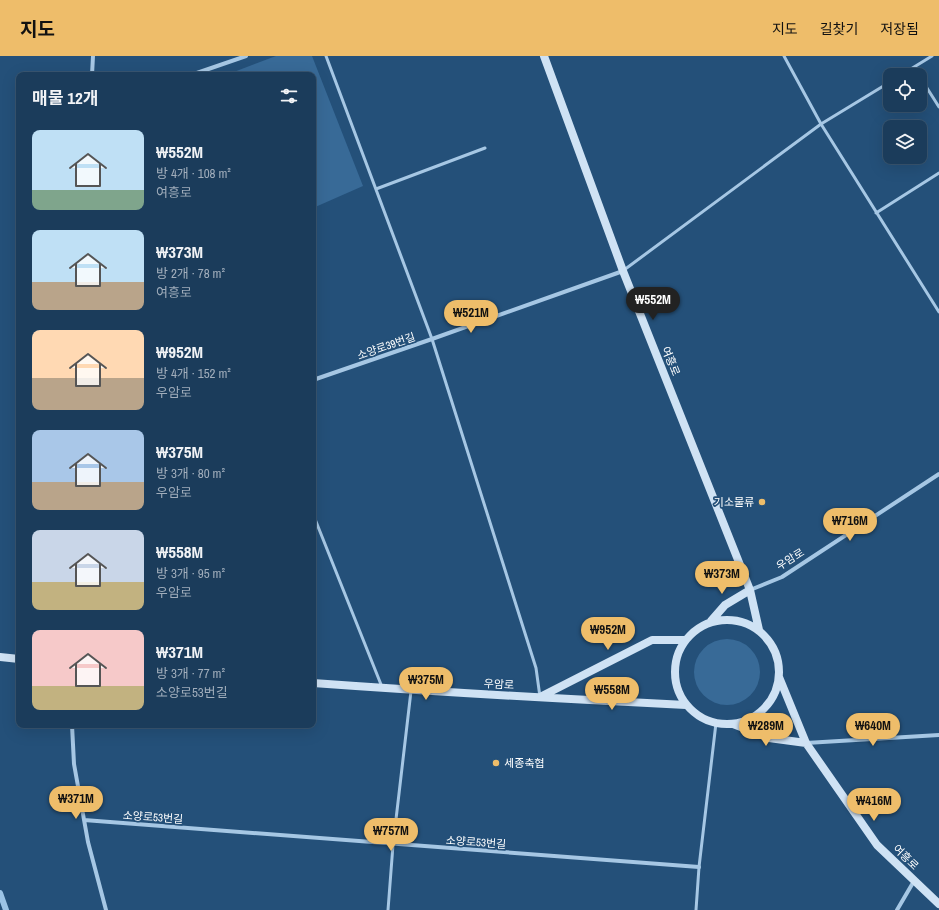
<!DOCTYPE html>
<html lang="ko">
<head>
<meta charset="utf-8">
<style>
  :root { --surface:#1b3c5b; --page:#284764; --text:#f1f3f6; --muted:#a0adbb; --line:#395671; --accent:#eebd6a }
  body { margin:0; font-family:"Archivo Narrow","Noto Sans KR",sans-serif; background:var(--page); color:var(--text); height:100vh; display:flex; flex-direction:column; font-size:15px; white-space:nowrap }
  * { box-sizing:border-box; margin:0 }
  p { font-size:13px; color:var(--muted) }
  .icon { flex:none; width:22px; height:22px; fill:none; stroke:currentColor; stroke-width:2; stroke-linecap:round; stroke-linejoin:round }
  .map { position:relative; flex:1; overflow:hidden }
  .panel { position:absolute; left:16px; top:16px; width:300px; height:656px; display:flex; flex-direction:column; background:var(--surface); border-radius:8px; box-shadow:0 4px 16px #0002,0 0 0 1px var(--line) }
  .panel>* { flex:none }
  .tools { position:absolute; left:883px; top:12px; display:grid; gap:8px }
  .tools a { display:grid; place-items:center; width:44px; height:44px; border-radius:8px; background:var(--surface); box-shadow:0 4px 16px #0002,0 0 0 1px var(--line); font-size:20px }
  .price { position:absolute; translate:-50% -34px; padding:0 9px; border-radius:14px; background:var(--accent); color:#111; font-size:13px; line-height:26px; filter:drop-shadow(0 1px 2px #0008) }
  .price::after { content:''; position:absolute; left:50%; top:24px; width:12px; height:9px; margin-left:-6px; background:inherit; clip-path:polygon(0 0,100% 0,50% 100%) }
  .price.selected { background:#222; color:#fff }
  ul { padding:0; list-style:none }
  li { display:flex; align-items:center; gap:12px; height:100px; padding:0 16px }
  li span { display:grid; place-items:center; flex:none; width:112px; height:80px; border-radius:8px; color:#555 }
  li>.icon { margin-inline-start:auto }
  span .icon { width:48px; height:48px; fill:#fffc; stroke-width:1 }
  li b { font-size:17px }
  h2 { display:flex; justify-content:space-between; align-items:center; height:48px; padding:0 16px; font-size:17px }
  header { display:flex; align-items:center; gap:24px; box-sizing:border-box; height:56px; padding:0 20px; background:var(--accent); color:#111 }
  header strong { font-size:19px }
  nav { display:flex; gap:22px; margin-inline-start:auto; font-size:14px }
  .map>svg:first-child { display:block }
  .green { fill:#386a97 }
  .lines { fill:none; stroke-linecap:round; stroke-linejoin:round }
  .stream { stroke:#9bc3e5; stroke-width:6 }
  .lane { stroke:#a6c7e4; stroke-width:3 }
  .street { stroke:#a6c7e4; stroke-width:4 }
  .secondary { stroke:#cfe2f4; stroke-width:8 }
  .poi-dot { fill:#eebd6a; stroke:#245079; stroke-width:1.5 }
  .labels { text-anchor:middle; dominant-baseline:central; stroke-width:3.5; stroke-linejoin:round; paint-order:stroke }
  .street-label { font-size:11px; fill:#fff; stroke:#245079 }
  .poi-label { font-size:11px; fill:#fff; stroke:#245079; text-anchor:end }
</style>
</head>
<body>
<header>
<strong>지도</strong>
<nav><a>지도</a><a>길찾기</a><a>저장됨</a></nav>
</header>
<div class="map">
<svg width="939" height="854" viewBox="0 0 939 854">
  <rect width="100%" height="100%" fill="#245079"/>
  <path class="green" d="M276,0H312L363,130L313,152V19H226Z
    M694 616a33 33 0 1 1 66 0a33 33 0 1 1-66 0Z"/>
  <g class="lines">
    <path class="stream" d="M0,837L6,854"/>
    <path class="lane" d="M326,0L432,283L536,612L540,641
      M784,0L821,68L939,256
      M914,11L919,19
      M901,19L932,0
      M920,21L939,51
      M376,133L485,92
      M876,157L939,117
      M624,214L821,68L890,26
      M313,458L382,631
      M388,854L393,789L411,635
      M696,854L699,811L716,667"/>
    <path class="street" d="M92,19L93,0
      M191,19L246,0
      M313,324L432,283L623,215
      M750,534L782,521L939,418
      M72,669L74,708L88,786L106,854
      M806,687L939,679
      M84,764L699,811
      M897,854L914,825"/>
    <path class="secondary" d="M544,0L623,215L750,534L759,574
      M675 616a52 52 0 1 1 104 0a52 52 0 1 1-104 0Z
      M711,565L725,549L750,534
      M0,601L19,603
      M779,621L806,687L877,789L939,848
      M313,627C437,636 562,643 686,649
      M540,641L652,584H685
      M733,668L769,682L806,687"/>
  </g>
  <g class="poi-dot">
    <circle cx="762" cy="446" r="4"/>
    <circle cx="496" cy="707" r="4"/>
  </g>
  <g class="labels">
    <g class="street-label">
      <text transform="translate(386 290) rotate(-19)">소양로39번길</text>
      <text transform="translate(671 305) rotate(68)">여흥로</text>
      <text transform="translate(790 503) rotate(-32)">우암로</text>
      <text transform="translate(499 628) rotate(3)">우암로</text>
      <text transform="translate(153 761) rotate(4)">소양로53번길</text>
      <text transform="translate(476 786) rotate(4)">소양로53번길</text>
      <text transform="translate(906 801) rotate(44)">여흥로</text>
    </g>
    <g class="poi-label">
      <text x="754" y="446">기소물류</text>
      <text x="504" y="707" text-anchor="start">세종축협</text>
    </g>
  </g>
</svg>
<div class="tools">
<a><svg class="icon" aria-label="locate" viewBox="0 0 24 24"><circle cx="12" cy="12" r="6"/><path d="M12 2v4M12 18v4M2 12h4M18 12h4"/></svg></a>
<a><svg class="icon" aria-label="layers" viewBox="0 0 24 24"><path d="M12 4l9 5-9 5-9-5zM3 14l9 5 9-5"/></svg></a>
</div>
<b class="price selected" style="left:653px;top:265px">₩552M</b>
<b class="price" style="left:471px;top:278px">₩521M</b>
<b class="price" style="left:850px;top:486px">₩716M</b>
<b class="price" style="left:722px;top:539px">₩373M</b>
<b class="price" style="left:608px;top:595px">₩952M</b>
<b class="price" style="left:426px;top:645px">₩375M</b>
<b class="price" style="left:612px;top:655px">₩558M</b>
<b class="price" style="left:766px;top:691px">₩289M</b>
<b class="price" style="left:873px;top:691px">₩640M</b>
<b class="price" style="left:76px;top:764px">₩371M</b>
<b class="price" style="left:874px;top:766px">₩416M</b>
<b class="price" style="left:391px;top:796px">₩757M</b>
<section class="panel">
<h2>매물 12개<svg class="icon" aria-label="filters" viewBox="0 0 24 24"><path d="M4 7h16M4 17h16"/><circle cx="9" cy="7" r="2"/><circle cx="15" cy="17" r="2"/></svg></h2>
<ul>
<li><span style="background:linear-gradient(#bfe0f5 75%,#7fa58c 0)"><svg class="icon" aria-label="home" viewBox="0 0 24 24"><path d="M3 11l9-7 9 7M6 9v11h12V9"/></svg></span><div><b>₩552M</b><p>방 4개 · 108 m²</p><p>여흥로</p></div></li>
<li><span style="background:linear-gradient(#bfe0f5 65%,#b9a48a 0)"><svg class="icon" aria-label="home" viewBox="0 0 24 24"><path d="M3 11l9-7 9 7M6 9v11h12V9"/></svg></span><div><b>₩373M</b><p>방 2개 · 78 m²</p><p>여흥로</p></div></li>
<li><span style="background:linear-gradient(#ffd9b3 60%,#b9a48a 0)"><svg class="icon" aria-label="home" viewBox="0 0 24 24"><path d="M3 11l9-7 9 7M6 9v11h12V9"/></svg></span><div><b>₩952M</b><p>방 4개 · 152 m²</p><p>우암로</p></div></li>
<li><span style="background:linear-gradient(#a9c7e8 65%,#b9a48a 0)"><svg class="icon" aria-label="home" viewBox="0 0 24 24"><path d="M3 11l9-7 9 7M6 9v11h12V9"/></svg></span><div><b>₩375M</b><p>방 3개 · 80 m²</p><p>우암로</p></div></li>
<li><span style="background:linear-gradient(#c9d6e8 65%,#c2b280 0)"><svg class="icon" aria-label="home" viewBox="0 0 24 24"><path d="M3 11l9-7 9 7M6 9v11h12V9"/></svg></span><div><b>₩558M</b><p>방 3개 · 95 m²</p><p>우암로</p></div></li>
<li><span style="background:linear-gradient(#f6c9c9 70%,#c2b280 0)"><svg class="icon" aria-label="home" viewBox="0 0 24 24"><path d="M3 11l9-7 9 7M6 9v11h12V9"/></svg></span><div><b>₩371M</b><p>방 3개 · 77 m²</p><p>소양로53번길</p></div></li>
</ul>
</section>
</div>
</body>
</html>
